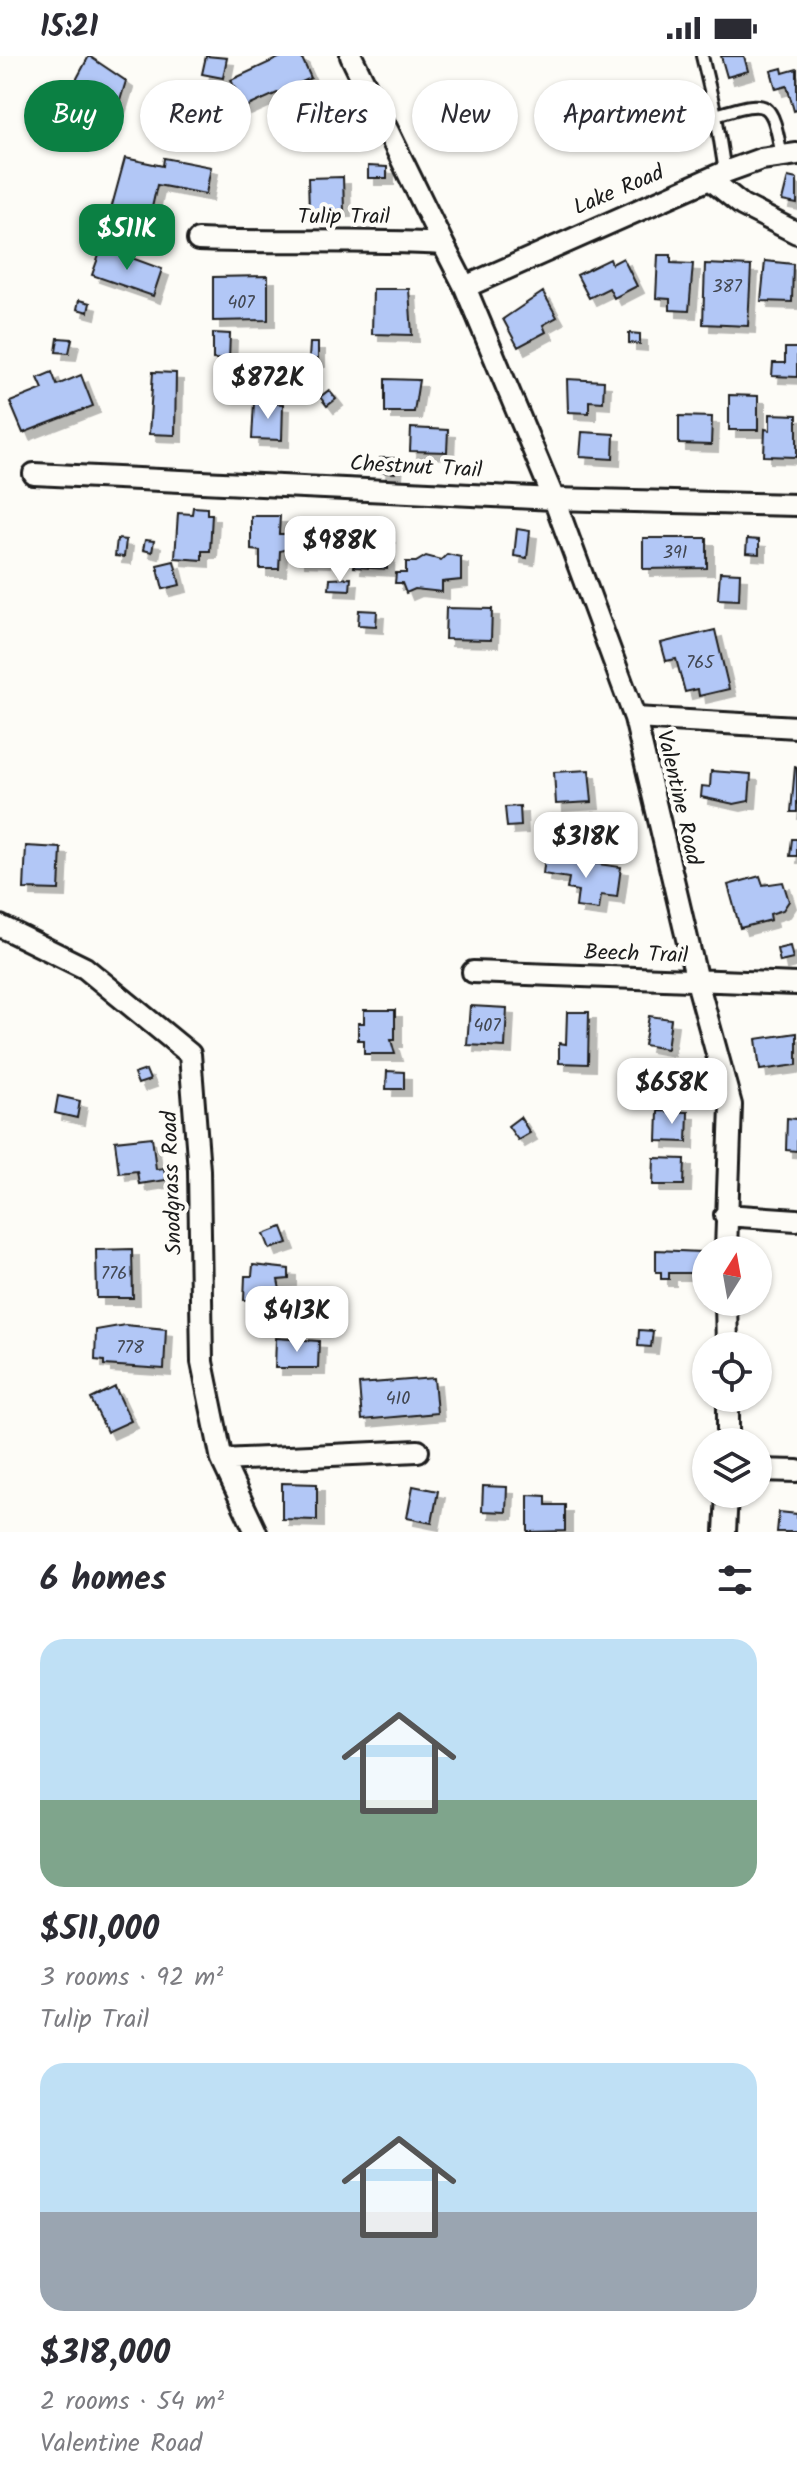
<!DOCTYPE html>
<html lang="en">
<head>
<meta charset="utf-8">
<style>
  :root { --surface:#fff; --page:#f2f2f3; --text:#2b2b33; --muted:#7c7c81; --accent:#0b8043 }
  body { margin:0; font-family:Kalam,sans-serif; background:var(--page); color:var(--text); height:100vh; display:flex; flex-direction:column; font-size:30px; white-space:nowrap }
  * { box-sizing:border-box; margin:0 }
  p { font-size:26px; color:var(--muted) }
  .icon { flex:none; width:44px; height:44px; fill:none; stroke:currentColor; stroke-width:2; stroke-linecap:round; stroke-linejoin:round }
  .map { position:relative; height:1476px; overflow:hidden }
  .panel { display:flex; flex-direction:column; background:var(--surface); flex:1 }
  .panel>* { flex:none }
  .banner { position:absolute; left:24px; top:24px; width:750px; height:72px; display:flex; gap:16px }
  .needle { width:52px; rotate:11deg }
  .buttons { position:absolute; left:692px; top:1180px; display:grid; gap:16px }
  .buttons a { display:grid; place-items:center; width:80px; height:80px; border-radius:50%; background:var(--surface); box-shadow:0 2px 6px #0004; font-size:40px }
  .price { position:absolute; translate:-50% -68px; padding:0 18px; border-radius:16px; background:#fff; color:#222; font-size:26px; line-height:52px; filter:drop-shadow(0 2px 4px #0008) }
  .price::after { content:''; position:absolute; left:50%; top:48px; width:24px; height:18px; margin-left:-12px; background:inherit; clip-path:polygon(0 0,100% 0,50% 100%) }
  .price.current { background:var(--accent); color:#fff }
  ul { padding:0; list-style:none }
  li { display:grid; align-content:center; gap:16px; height:424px; padding:0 40px }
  li span { display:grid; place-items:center; height:248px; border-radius:24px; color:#555 }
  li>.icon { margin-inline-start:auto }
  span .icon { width:144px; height:144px; fill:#fffc; stroke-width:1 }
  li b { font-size:34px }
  h2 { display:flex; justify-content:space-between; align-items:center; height:96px; padding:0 40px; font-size:34px }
  .chip { padding:0 28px; border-radius:36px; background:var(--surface); box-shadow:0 2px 6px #0004; font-size:28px; line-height:72px }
  .chip.current { background:var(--accent); color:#fff }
  .status { display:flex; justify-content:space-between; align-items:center; height:56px; padding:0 40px; background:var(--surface); direction:ltr }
  .status svg { height:22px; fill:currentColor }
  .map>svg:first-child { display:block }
  .building { fill:#b2c7f6; stroke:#1c1c1c; stroke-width:2; filter:url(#shadow) }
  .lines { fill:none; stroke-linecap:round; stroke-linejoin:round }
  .service-casing { stroke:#1c1c1c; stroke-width:16 }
  .minor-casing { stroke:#1c1c1c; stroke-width:26 }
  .service { stroke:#fdfcf7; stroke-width:10 }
  .minor { stroke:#fdfcf7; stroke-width:20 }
  .labels { text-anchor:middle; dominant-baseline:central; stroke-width:8; stroke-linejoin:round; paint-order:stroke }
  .number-label { font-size:18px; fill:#424752 }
  .street-label { font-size:22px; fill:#1c1c1c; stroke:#fdfcf7 }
</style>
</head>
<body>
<div class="status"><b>15:21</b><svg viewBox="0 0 49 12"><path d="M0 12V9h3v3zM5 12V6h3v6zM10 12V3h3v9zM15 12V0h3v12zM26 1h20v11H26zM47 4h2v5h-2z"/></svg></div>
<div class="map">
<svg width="797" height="1476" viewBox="0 0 797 1476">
  <defs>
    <filter id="shadow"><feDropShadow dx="7" dy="7" stdDeviation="0" flood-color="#0004"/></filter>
  </defs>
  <rect width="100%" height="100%" fill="#fdfcf7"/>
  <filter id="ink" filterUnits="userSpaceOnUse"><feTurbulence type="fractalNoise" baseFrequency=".0125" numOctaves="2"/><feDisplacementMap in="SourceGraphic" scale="16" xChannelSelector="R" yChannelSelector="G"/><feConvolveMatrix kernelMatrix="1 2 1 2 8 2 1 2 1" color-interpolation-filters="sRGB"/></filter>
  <g filter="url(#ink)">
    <path class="building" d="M89,0L126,25L115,61L102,58L94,82L71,74L72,62L60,54Z
      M206,0L227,2L223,22L202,18Z
      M283,0H301L311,22L244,52L231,24Z
      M721,0H744L748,15L727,21Z
      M782,12L783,17L797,13V54L794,55L787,30L776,33L771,15Z
      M125,102L163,110L164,102L211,111L206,138L157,129L149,165L110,157Z
      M368,110L387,111V122H368Z
      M343,121L344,154L309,155L308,122Z
      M788,121L797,123V148L782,145Z
      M102,191L162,213L153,240L92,219Z
      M658,199H671V207L693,208L689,255L670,254V243L656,242Z
      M623,202L637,230L614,242L609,232L589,242L577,219L610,203L612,208Z
      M765,205L793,208L792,246L761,245Z
      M705,208L751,210L748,270L703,268Z
      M268,220V264L213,265V221Z
      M373,233H409L412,279L372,278Z
      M543,236L557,261L543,269L546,276L518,291L503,263Z
      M79,244L90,247L88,256L77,253Z
      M213,277L230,278L229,304L213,303Z
      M629,277L640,278V288L629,287Z
      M58,282L72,283L69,297L56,296Z
      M310,287H318V304L309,303Z
      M785,292H797V321L772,320L773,307H785Z
      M52,316L57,329L81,319L93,350L23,377L10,346L43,333L38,322Z
      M153,316L176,317L175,379L149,378Z
      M385,323L419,324L414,356H385Z
      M567,323L604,325L603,346L589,345V357L568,356Z
      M329,334L336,343L327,350L320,341Z
      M729,339L758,340V374H729Z
      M254,346L283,348L282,384L252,383Z
      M770,358L797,359V401L764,400L765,373L770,374Z
      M679,360L712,361L711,389L679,388Z
      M411,372L448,374L447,396L410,395Z
      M582,376L614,378L613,403L580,401Z
      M380,402H396L395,417L379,416Z
      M193,451L207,452V458H212L210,495H202V504L175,502L178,457L192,458Z
      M251,460H280L279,478H287V493L280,495L279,513H260V495L251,494Z
      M299,464H324L323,504L298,503Z
      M517,473L530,475L527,502L514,500Z
      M356,478L388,480L387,513L354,511Z
      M643,482H707V512L643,513Z
      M117,483L126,484L124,501L115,500Z
      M747,483L759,484V498L746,497Z
      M145,484L154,485L152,496L143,494Z
      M447,498L461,501V524L442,526V536L415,533L406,537L402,527H395L396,517H406V506H416L426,500L441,504Z
      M174,505L180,529L163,533L157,509Z
      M720,516L740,517L739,544L718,543Z
      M351,522L350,534L329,533L330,523Z
      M446,552L492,553L491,584L445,583Z
      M359,554L377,555L376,570L358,569Z
      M715,574L729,633L699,640L698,633L685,636L676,603L666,605L661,587Z
      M795,711L797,712V756H791Z
      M589,714L592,746L556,748L554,716Z
      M711,715L751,718L749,745L734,748L701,741L702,730L710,731Z
      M520,750L521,770L507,771L505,751Z
      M792,783H797V800H790Z
      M26,790L61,792L59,834L24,833Z
      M545,801L621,811L617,841L601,839L599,854L576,851L578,835L567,833L569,822L543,818Z
      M760,820L763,829L783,826L789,845L783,854L770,858L771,864L740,872L728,829Z
      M790,890L793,903L780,906L777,893Z
      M470,950L507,952L505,991L467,989Z
      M364,954H395V984H391L395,998H364V984H358V967H364Z
      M567,956H589L588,1008L559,1007V987L566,988Z
      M649,960L671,963L667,993L644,989Z
      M797,977V1009L760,1014L756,983Z
      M146,1014L150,1024L138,1028L134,1018Z
      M387,1015L404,1016V1033H386Z
      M58,1040L80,1045L77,1062L55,1057Z
      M658,1055L688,1056L687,1086L657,1085Z
      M520,1061L530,1077L518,1084L508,1070Z
      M787,1062L797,1063V1095L786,1094Z
      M152,1081L156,1113L164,1112L166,1124L139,1128L137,1115L119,1117L115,1085Z
      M654,1102L685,1103L684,1129H653Z
      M282,1171L288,1187L270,1193L264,1178Z
      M132,1193L133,1242H97L96,1194Z
      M656,1194L701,1196L700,1217H669V1223H661V1216H656Z
      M253,1209L289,1213V1223L278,1224L282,1243L244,1244L245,1220H252Z
      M278,1255L290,1257L289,1265L277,1264Z
      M125,1269L166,1273L164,1313L104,1309V1305L95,1304L96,1274Z
      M639,1274L653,1275L651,1291L638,1290Z
      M276,1282L319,1285L318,1312H275Z
      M434,1322L437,1357L362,1364L359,1328Z
      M115,1331L131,1365L107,1376L91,1343Z
      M282,1427L317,1428V1464L282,1463Z
      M413,1430L438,1435L432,1467L407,1462Z
      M483,1430L507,1431L506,1456L482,1455Z
      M528,1439L546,1440V1449H565V1475L528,1476Z
      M779,1456L797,1458V1476H777Z"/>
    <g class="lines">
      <g class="service-casing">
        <path id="service" d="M702,0L716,59
          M725,116L716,59C771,42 771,44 782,100"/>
      </g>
      <g class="minor-casing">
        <path id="minor" d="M351,0L443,188
          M710,123L742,149L797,177
          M198,184C280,187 361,183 443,188L465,231L554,443L635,662L697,925L731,1049L726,1194
          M465,231L725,116L761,103L797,98
          M34,418L554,443L797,449
          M635,662L797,671
          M0,870L85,912L190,998L199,1114L202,1306L222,1404L256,1476
          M473,916L797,928
          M725,1159L797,1164
          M726,1246L727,1290
          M728,1342V1386
          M222,1404L418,1395
          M758,1414L797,1415
          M725,1476L727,1438"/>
      </g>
      <use href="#service" class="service"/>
      <use href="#minor" class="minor"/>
    </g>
  </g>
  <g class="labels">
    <g class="number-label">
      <text x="727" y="231">387</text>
      <text x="241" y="247">407</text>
      <text x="675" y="497">391</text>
      <text x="700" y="607">765</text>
      <text x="487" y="970">407</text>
      <text x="114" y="1218">776</text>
      <text x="130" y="1292">778</text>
      <text x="398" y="1343">410</text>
    </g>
    <g class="street-label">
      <text transform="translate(619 135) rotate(-23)">Lake Road</text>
      <text x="344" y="161">Tulip Trail</text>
      <text transform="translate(416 412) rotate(3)">Chestnut Trail</text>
      <text transform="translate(678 742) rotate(77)">Valentine Road</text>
      <text transform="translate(636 899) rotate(2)">Beech Trail</text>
      <text transform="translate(173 1127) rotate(-92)">Snodgrass Road</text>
    </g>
  </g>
</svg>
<div class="buttons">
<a><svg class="needle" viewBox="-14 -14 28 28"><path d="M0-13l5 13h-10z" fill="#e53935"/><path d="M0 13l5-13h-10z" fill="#7c7c81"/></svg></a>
<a><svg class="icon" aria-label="locate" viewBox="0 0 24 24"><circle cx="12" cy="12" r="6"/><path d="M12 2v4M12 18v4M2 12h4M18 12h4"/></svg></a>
<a><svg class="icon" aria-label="layers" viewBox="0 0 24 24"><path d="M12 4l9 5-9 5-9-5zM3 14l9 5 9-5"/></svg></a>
</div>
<b class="price current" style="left:127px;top:216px">$511K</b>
<b class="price" style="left:268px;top:365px">$872K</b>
<b class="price" style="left:340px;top:528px">$988K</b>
<b class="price" style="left:586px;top:824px">$318K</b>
<b class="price" style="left:672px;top:1070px">$658K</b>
<b class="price" style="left:297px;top:1298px">$413K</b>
<div class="banner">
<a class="chip current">Buy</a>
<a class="chip">Rent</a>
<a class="chip">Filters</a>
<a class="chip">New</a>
<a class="chip">Apartment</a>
</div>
</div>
<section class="panel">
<h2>6 homes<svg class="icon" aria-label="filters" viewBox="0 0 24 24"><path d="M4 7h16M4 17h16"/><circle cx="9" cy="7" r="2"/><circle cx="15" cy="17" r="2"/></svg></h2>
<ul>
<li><span style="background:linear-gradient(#bfe0f5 65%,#7fa58c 0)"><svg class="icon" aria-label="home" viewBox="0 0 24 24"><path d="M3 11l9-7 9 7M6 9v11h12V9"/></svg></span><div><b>$511,000</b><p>3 rooms · 92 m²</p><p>Tulip Trail</p></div></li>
<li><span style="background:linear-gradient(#bfe0f5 60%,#9aa5b1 0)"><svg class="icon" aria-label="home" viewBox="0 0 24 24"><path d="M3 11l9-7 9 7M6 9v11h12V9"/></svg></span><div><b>$318,000</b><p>2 rooms · 54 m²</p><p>Valentine Road</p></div></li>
</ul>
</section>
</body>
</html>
